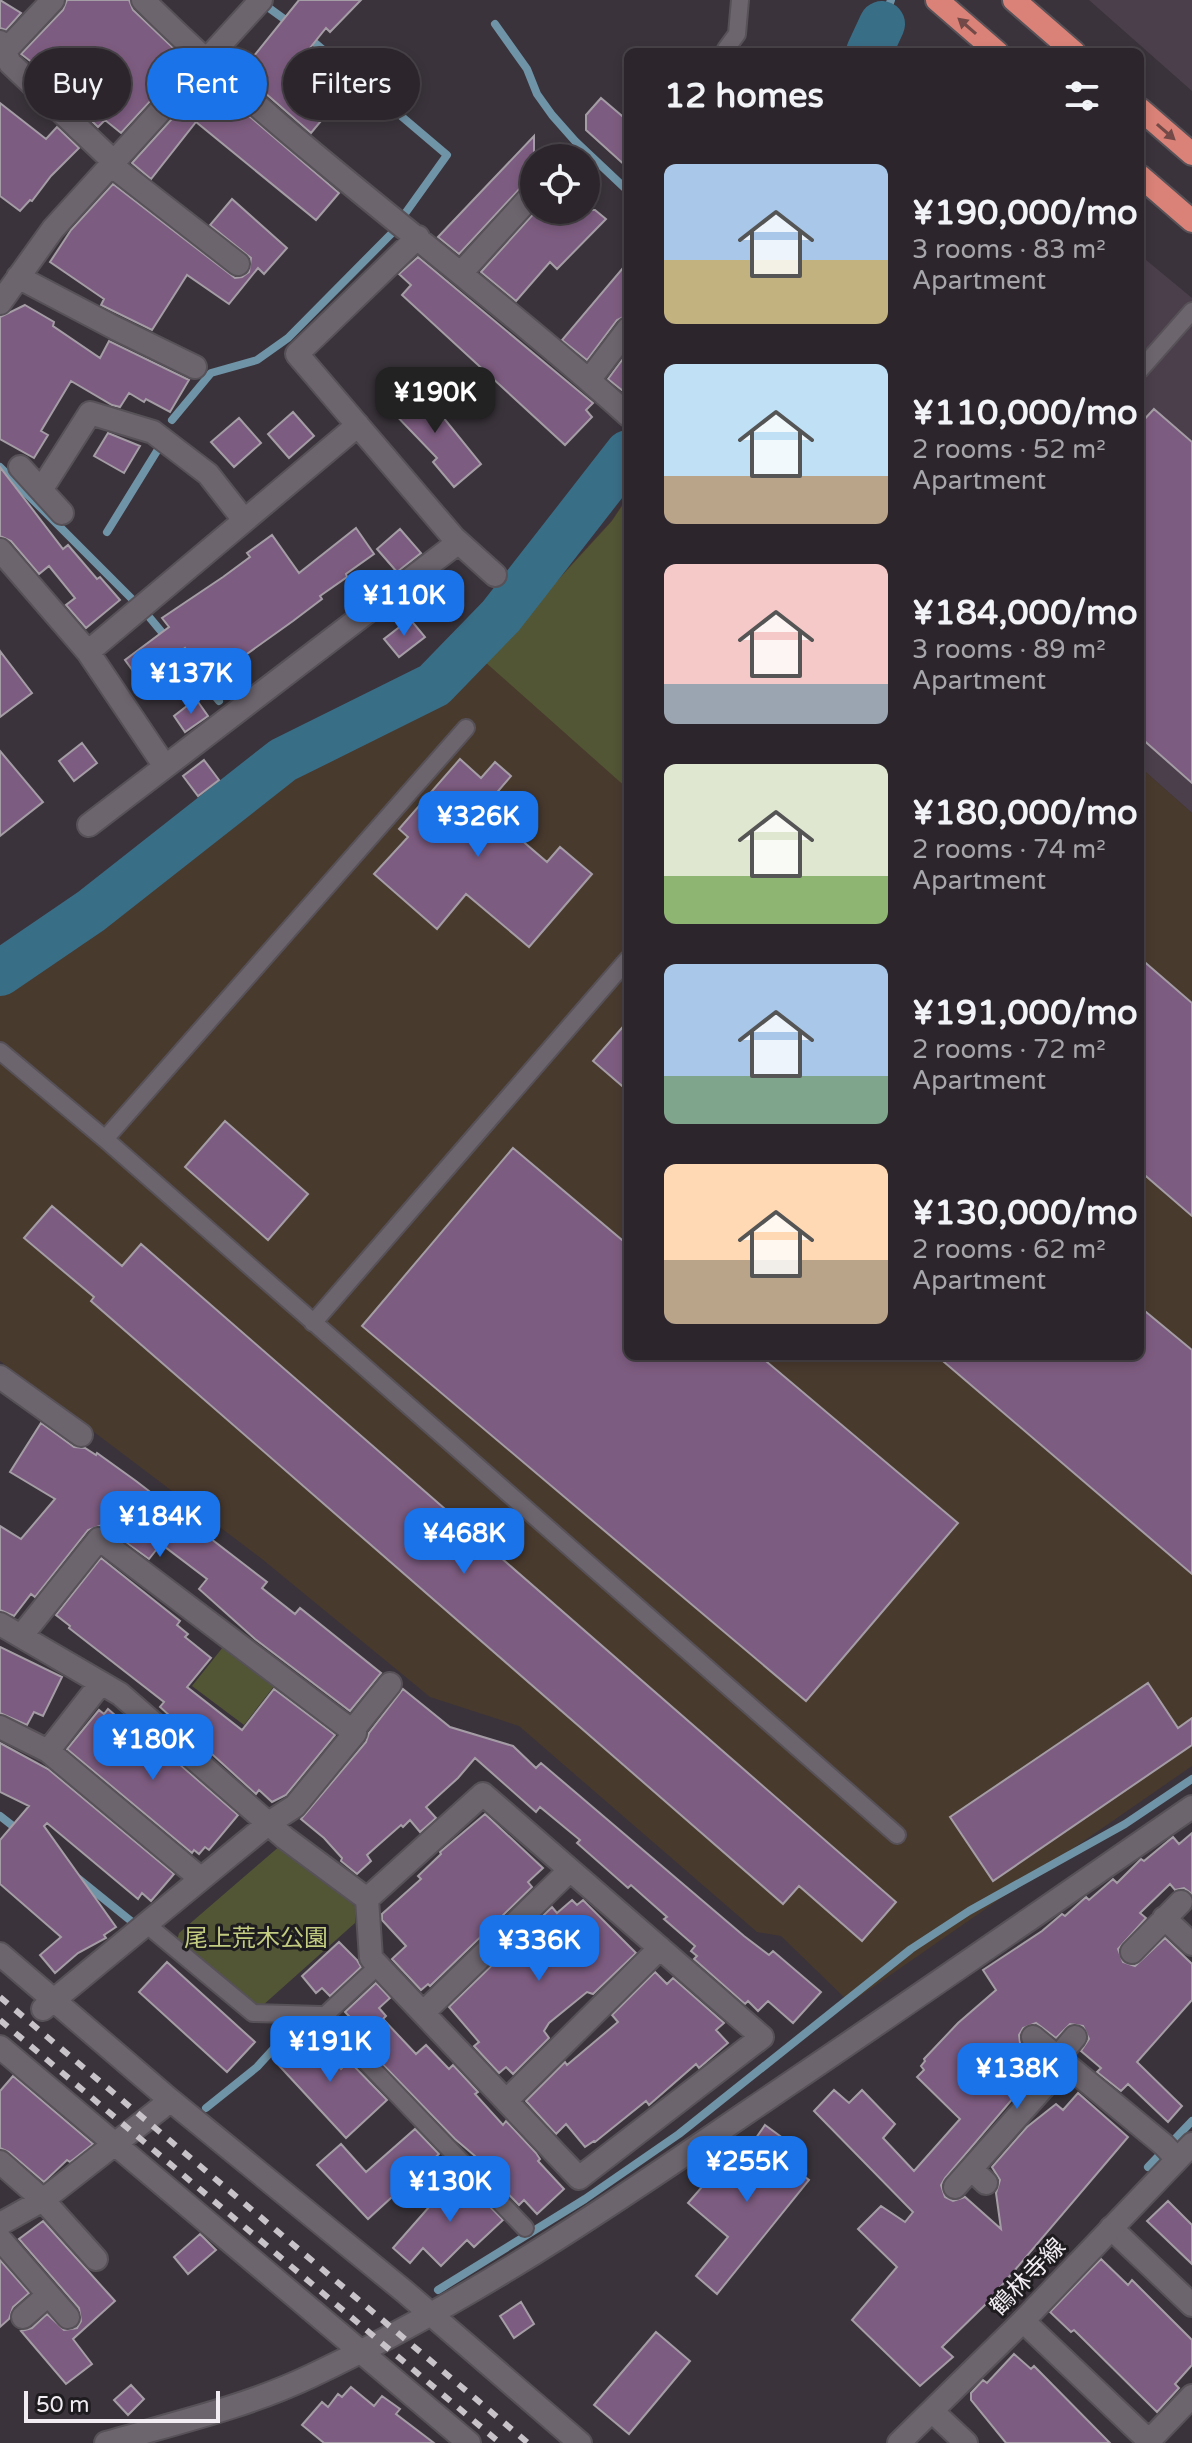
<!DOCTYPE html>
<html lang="en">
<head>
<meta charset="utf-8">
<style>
  :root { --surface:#2c262c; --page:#383238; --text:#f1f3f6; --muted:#a6a5a9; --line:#484348; --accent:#1a73e8 }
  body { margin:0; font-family:"Varela Round","Noto Sans JP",sans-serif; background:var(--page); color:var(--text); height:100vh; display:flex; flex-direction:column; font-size:30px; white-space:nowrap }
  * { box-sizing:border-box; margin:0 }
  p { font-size:26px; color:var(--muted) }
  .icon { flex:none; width:44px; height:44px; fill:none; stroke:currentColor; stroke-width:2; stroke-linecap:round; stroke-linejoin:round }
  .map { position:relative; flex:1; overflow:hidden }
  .panel { position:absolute; left:624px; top:48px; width:520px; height:1312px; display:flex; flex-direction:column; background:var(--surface); border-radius:12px; box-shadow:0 4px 12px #0003,0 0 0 2px var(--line) }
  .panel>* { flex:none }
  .guide { position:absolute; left:24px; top:48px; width:480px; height:72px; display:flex; gap:16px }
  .tools { position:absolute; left:520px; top:144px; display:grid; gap:16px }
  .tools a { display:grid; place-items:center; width:80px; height:80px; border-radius:50%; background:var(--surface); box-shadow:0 4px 12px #0003,0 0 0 2px var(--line); font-size:40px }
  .scale { position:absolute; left:24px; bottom:20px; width:196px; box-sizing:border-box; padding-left:8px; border:4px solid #f0ecf1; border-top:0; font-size:22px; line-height:28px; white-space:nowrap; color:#f0ecf1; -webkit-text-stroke:6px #1f1c20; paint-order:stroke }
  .price { position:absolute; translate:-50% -68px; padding:0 18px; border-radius:16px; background:var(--accent); color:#fff; font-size:26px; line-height:52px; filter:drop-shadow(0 2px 4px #0008) }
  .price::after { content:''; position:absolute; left:50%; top:48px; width:24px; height:18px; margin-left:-12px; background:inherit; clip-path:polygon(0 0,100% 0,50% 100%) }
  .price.on { background:#222; color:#fff }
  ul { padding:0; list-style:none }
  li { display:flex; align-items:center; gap:24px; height:200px; padding:0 40px }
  li span { display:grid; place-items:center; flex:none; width:224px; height:160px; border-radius:12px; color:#555 }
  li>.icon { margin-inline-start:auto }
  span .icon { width:96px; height:96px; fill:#fffc; stroke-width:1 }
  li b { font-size:34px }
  h2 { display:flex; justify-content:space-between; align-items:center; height:96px; padding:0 40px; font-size:34px }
  .pill { padding:0 28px; border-radius:36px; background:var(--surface); box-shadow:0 4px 12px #0003,0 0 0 2px var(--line); font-size:28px; line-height:72px }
  .pill.on { background:var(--accent); color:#fff }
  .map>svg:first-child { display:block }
  .built { fill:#4a3f4b }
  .industrial { fill:#493a2e }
  .green { fill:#525635 }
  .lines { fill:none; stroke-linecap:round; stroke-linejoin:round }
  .stream { stroke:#7094a7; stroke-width:8 }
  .river { stroke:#396e87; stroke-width:46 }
  .building { fill:#7d5c81; stroke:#a59da6; stroke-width:2 }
  .service-casing { stroke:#575158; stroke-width:20 }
  .minor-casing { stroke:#575158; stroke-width:26 }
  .tertiary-casing { stroke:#575158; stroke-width:26 }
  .secondary-casing { stroke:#575158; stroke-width:26 }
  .trunk-casing { stroke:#575158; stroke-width:26 }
  .service { stroke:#6d656e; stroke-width:16 }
  .minor { stroke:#6d656e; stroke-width:22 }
  .tertiary { stroke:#6d656e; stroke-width:22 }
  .secondary { stroke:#6d656e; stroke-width:22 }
  .trunk { stroke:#da8277; stroke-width:22 }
  .rail { stroke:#c8c3c9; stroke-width:6; stroke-dasharray:10 10; stroke-linecap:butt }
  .oneway { fill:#734a47 }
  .labels { text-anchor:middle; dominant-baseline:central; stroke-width:6; stroke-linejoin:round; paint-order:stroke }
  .park-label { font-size:24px; fill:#c2cb7f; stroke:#1f1c20 }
  .street-label { font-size:24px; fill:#f0ecf1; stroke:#1f1c20 }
</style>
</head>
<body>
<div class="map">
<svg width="1192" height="2443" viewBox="0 0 1192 2443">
  <rect width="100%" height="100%" fill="#3a333b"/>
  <path class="built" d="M1089,0H1192V91Z
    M1140,255L1192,298V813L1140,767Z"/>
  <path class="industrial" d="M628,495V1356H1140V767L1192,813V1766L850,2003L781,1936L757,1932L519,1726L430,1697L262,1559L0,1361V996L40,961L247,804L340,756L462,683L612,520Z"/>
  <path class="green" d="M628,497V789L484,661L612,521Z
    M227,1642L278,1681L244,1725L192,1686Z
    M281,1845L355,1906V1923L262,2006L249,2004L176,1945L179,1933Z"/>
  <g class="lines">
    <path class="stream" d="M269,8L291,24
      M495,24L527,69L537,94L552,115L575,141L628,191
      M882,24L891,0
      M308,37L447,155L404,215
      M172,420L211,373L257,360L288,338L395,230
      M0,467L131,598
      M107,532L157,451
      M150,618L219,701
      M0,1816L18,1830
      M79,1879L131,1921
      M206,2108L257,2067L299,2021
      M1148,2167L1192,2121
      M438,2290L585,2199L679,2134L911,1949L969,1911L1125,1824L1192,1779"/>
    <path class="river" d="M869,52L882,24
      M0,973L91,911L283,760L434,685L501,616L628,453"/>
  </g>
  <path class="building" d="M0,0L21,13L6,30L0,28Z
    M67,0H129L133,10L187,61L121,133L105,120L98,127L76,106L81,100L21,54L63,10Z
    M299,0H361L330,32L326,28L298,63L335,93L322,110L326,115L311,133L241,72Z
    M207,80L339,193L316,220L196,122L151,179L132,163Z
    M601,98L628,121V168L586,130V115Z
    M0,103L46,139L57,127L79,148L51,176L32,201L30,200L20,211L0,196Z
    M534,136V180L523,185L459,254L438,237Z
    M113,184L235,278L242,277L249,272L251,258L210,225L232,199L287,248L264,274L258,268L229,304L187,275L152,330L101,305L104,299L50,262L71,230Z
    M537,210H595L606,219L557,269L550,262L516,301L481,272Z
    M418,257L593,403L586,410L592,417L565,445L402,295L411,285L399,274Z
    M628,262V315L617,320L587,360L562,340Z
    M25,305L54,322L53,326L100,358L109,341L189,380L170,412L146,399L144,402L129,393L120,407L112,405L71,381L41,431L48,435L34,458L0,439V317Z
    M628,352V395L608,379Z
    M410,383L430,401L481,464L454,487L433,462L437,458L388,407Z
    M1154,409L1192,442V783L1140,737V424Z
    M293,412L314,436L289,458L268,434Z
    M239,418L261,443L234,467L211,442Z
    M108,433L140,446L124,473L94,456Z
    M0,467L63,549L68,545L97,579L100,577L120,600L86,628L66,605L75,598L49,566L39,574L11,541L0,536Z
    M356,528L374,554L346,574L347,577L320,596L322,599L293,621L209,681L185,648L141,682L125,660L169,627L162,618L223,577L250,557L247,553L272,535L299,573Z
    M400,529L421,553L397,572L377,549Z
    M410,619L425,637L399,657L384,639Z
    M0,651L32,693L0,717Z
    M196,699L208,716L185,732L174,716Z
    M82,743L97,763L74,781L59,761Z
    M0,751L43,802L0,836Z
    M460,759L481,778L495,762L511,776L493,797L506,809L497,819L547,862L560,847L592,874L529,947L466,894L437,929L374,874L408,837L399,829Z
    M204,760L219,780L198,796L183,776Z
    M1140,958L1192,1003V1216L1140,1171Z
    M628,1021V1091L593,1061Z
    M225,1121L308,1194L268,1240L185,1167Z
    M513,1148L628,1245V1356H760L958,1523L806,1701L362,1326Z
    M52,1206L122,1266L141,1244L896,1902L862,1941L799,1886L783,1904L91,1301L94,1297L24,1238Z
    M1140,1307L1192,1350V1574L937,1356H1140Z
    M41,1423L74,1447L85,1448L96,1455L97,1453L136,1481L267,1582L262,1588L295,1614L300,1608L381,1673L350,1711L255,1639L199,1589L207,1579L161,1544L149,1559L102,1525L88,1530L35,1597L31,1594L14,1616L0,1610V1526L21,1539L55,1499L10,1472Z
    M101,1558L180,1621L177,1625L188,1634L185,1637L211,1658L187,1687L242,1730L274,1689L335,1735L286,1795L272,1802L259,1790L256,1794L160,1707L164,1702L69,1628L70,1626L56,1615Z
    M0,1647L62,1677L43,1716L34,1712L27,1725L0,1713Z
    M1148,1683L1178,1728L1192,1718V1745L993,1881L950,1817Z
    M403,1689L450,1727L513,1746L536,1768L541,1763L744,1936L769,1955L773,1951L821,1992L793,2023L768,2001L758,2011L748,2001L745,2004L694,1959L697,1956L691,1951L695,1946L664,1919L667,1917L631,1885L628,1888L577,1843L580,1840L540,1807L536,1812L475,1758L458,1778L426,1807L436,1818L420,1832L410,1820L403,1827L401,1825L367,1855L371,1861L357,1874L341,1861L342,1858L324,1838L301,1819L366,1742L369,1733Z
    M108,1709L137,1734L140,1730L238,1815L209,1850L205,1847L199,1854L194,1850L192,1853L67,1749L99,1710L104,1714Z
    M0,1743L48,1769L174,1874L151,1901L142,1893L138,1899L47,1823L44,1826L116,1927L104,1935L106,1938L78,1953L55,1973L40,1955L61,1937L0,1884V1840L29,1806L0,1792Z
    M485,1814L543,1868L528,1882L532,1887L430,1986L428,1984L421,1990L392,1959L406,1946L382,1920V1914L421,1879L418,1876L441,1854L440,1852Z
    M1192,1833V1894L1184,1888L1175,1890L1170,1884L1140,1913L1146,1918L1118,1949L1123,1962L1135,1966L1165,1938L1192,1964V2000L1137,2062L1182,2106L1168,2122L1128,2084L1121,2091L1097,2072L1101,2068L1081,2051L1089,2039L1083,2026L1070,2024L1056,2038L1036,2023L1023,2028L1019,2035L1020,2043L1043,2063L945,2178L941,2185L945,2197L953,2201L965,2197L1001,2229L996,2193L1000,2180L992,2167L1027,2127L1056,2104L1063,2110L1078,2093L1128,2137L986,2304L942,2347L953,2357L920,2386L852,2320L897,2267L858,2229L881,2206L905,2222L913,2212L814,2111L834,2090L849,2103L862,2090L895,2124L883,2138L914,2171L960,2119L917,2077L924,2070L921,2066L925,2061L924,2059L958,2023L996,1990L983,1970L1042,1931L1062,1914L1065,1916L1086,1897L1089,1900L1113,1879L1117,1883L1141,1859L1144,1861L1173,1837L1179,1844Z
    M572,1900L577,1905L583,1900L636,1953L593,1994L587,1992L549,2023L544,2031L549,2038L513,2074L506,2067L499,2073L474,2046L479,2042L449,2007L552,1907L557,1913Z
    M339,1942L357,1960L361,1967L330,1996L322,1988L316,1993L302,1976Z
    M167,1962L255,2042L227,2072L139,1992Z
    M655,1972L667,1984L673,1978L724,2023L716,2030L728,2043L699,2068L696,2064L649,2105L646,2101L595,2142L594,2141L585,2147L566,2124L556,2134L526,2101L565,2062L567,2065L618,2022L612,2015Z
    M376,1983L390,1998L379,2008L386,2016L383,2019L416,2054L426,2045L449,2069L453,2065L478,2092L475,2094L503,2125L506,2121L536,2153L540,2159L538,2161L564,2189L537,2214L524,2200L519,2205L473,2158L475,2156L455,2139L365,2046L372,2040L345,2012Z
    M305,2030L341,2069L349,2061L387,2100L346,2138L273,2059Z
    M13,2076L93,2144L70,2162L67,2160L44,2182L9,2152L0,2148V2091Z
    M765,2125L791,2144L781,2159L809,2180L717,2294L696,2276L728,2237L688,2203L708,2180L714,2184L717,2180L723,2185Z
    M415,2129L439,2154L368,2219L317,2165L341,2144L366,2172Z
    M458,2174L503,2220L474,2247L467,2240L441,2266L423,2248L410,2263L393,2248Z
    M1168,2201L1192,2225V2264L1147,2221Z
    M43,2221L115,2301L73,2339L92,2364L66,2384L21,2331L32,2328L47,2314L64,2330L77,2328L81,2321L79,2308L19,2239Z
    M200,2234L216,2250L188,2274L174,2257Z
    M1101,2259L1128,2285L1132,2280L1192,2340V2365L1175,2384L1179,2388L1157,2412L1074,2330L1071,2332L1050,2312Z
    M0,2260L29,2293L13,2307L9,2319L0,2327Z
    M521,2302L534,2324L514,2338L500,2316Z
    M656,2332L690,2361L629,2434L594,2405Z
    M1014,2354L1031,2369L1034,2366L1110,2443H1006L971,2400V2393L983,2380L987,2383Z
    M131,2385L144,2399L128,2415L114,2400Z
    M351,2387L374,2406L382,2396L400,2409L396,2414L434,2443H324L302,2425L322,2402L328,2407L338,2394L342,2397Z"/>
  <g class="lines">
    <g class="service-casing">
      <path id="service" d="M726,49L737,34L740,0
        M1140,370L1192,311
        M0,1051L105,1139L897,1835
        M105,1139L466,728
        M313,1323L628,959
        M146,1924L253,2013L321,2015L525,2228
        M323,2017L378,1966"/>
    </g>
    <g class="minor-casing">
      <path id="minor" d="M143,0C294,150 470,273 628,415
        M0,42L10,63L114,162
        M5,51L53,0
        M111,165L238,264
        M461,273L533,194
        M18,277L115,328L195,367
        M0,303L53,229L261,0
        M589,380L628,329
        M20,467L62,513
        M41,490L90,413L153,432L208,474L244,520
        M454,538L495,575
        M0,550L88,652L164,765
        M88,652L358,425
        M89,825L451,548L454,538L297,354L418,237
        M0,1377L81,1435
        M0,1624L120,1694L285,1838L367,1899L371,1958L579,2178L762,2037L483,1794L367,1899
        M22,1635L99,1539L355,1733L295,1806L269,1823L43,2009
        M0,1727L48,1751L200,1878
        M352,1731L390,1684
        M48,1751L101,1683
        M1164,1918L1192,1944
        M1132,1952L1181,1902
        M0,1954L169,2099L404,2291L580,2443
        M423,2013L570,1870
        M1033,2037L1164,2145L1177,2159
        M0,2047L469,2443
        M1058,2057L1075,2037
        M506,2101L660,1948
        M0,2162L43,2200L96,2259
        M971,2169L986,2183
        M955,2187L1065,2063
        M0,2224L43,2200L161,2108L169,2099
        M1111,2228L1192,2305
        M0,2239L68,2317
        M23,2317L48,2295
        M1023,2321L1149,2441
        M933,2412L966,2443
        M1147,2443L1192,2396"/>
    </g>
    <g class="tertiary-casing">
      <path id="tertiary" d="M106,2443C175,2423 246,2407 311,2376C466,2303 606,2209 746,2113C896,2012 1044,1909 1192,1807"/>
    </g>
    <g class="secondary-casing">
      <path id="secondary" d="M899,2443L1023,2321L1192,2144"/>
    </g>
    <g class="trunk-casing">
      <path id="trunk" d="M937,0L997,52
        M1014,0L1074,52
        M1140,109L1192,154
        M1140,176L1192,221"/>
    </g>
    <use href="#service" class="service"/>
    <use href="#minor" class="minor"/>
    <use href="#tertiary" class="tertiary"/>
    <use href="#secondary" class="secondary"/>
    <use href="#trunk" class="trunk"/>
    <path class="rail" d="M0,1997L528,2443
      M0,2020L500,2443"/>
  </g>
  <defs><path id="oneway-solid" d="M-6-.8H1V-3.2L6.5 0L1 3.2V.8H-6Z" transform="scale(2)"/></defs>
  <g class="oneway">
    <use href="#oneway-solid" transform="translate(967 26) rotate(-139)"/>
    <use href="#oneway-solid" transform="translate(1166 132) rotate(41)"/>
  </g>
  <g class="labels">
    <g class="park-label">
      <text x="256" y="1938">尾上荒木公園</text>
    </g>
    <g class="street-label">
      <text transform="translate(1028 2277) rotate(-46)">鶴林寺線</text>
    </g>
  </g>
</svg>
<div class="tools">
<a><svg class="icon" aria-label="locate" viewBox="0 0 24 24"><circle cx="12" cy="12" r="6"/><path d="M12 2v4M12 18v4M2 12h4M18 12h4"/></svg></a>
</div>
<div class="scale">50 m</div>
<b class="price on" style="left:435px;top:435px">¥190K</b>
<b class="price" style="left:404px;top:638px">¥110K</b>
<b class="price" style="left:191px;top:716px">¥137K</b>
<b class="price" style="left:478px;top:859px">¥326K</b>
<b class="price" style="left:160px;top:1559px">¥184K</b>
<b class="price" style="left:464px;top:1576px">¥468K</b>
<b class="price" style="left:153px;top:1782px">¥180K</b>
<b class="price" style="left:539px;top:1983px">¥336K</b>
<b class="price" style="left:330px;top:2084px">¥191K</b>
<b class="price" style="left:1017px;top:2111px">¥138K</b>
<b class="price" style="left:747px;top:2204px">¥255K</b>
<b class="price" style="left:450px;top:2224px">¥130K</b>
<div class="guide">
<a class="pill">Buy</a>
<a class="pill on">Rent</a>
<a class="pill">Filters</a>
</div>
<section class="panel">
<h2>12 homes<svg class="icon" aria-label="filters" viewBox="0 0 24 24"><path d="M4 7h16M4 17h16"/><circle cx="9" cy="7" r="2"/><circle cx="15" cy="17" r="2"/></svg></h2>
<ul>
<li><span style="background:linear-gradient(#a9c7e8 60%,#c2b280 0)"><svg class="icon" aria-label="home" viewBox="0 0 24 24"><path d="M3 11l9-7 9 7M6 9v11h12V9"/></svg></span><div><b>¥190,000/mo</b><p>3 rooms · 83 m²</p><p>Apartment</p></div></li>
<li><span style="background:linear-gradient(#bfe0f5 70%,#b9a48a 0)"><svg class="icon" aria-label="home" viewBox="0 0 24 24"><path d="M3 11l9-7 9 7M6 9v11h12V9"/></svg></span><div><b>¥110,000/mo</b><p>2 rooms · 52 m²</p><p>Apartment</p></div></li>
<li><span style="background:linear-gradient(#f6c9c9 75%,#9aa5b1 0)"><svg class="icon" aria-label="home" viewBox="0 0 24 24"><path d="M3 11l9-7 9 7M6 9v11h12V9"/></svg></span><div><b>¥184,000/mo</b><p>3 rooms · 89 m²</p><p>Apartment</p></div></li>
<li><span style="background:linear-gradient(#dfe7d0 70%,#8fb573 0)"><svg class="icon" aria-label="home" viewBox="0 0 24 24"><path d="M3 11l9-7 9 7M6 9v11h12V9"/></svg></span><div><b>¥180,000/mo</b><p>2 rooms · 74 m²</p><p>Apartment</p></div></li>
<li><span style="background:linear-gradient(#a9c7e8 70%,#7fa58c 0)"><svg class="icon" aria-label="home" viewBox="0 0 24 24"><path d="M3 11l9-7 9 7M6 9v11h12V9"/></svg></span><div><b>¥191,000/mo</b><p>2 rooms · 72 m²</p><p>Apartment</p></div></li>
<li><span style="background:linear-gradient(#ffd9b3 60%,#b9a48a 0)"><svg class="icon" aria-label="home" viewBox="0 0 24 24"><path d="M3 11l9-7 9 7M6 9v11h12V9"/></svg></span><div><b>¥130,000/mo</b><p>2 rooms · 62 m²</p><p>Apartment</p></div></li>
</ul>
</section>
</div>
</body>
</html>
